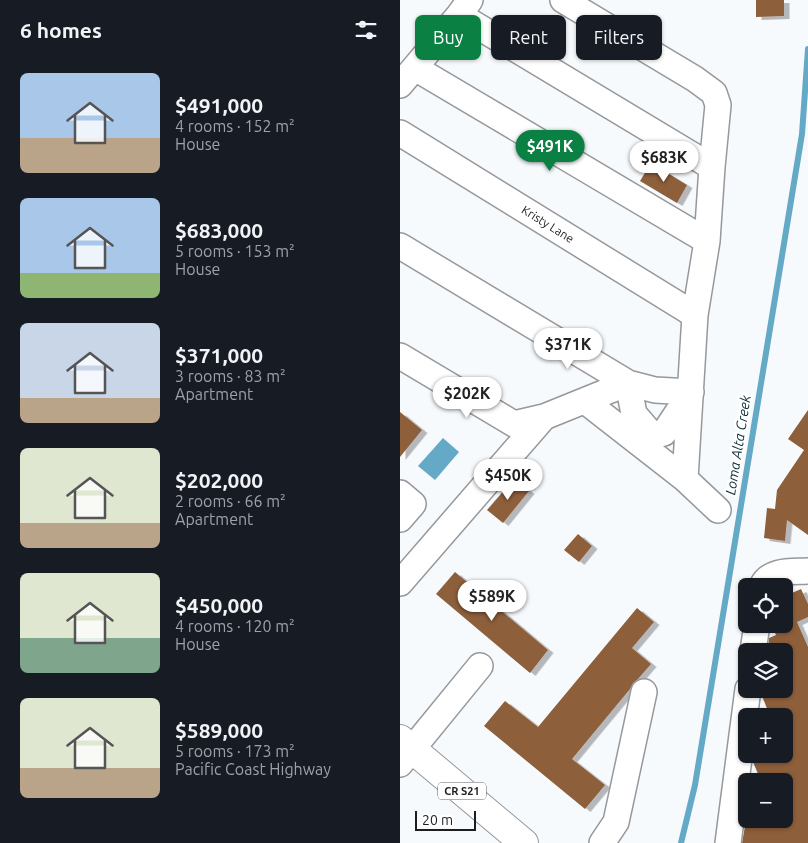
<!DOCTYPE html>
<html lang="en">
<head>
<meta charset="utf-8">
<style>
  :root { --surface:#171b24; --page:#20242c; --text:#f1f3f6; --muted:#9ea1a6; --accent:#0b8043 }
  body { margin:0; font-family:Ubuntu,sans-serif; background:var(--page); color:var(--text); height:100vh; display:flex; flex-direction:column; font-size:19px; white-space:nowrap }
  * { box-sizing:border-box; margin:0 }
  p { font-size:16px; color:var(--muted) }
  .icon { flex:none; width:28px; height:28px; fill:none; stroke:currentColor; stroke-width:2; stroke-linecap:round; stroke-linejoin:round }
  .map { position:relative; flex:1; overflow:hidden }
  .side { display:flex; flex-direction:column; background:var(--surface); width:400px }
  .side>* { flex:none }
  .top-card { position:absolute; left:15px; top:15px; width:318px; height:45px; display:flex; gap:10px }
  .tools { position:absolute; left:338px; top:578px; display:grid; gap:10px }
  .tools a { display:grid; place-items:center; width:55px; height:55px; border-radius:8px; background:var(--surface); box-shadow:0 1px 4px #0004; font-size:25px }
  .scale { position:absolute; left:15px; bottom:12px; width:61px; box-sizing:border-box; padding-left:5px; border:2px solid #1c1d1e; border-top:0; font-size:14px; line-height:18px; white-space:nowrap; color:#1c1d1e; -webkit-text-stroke:4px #fff; paint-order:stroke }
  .price { position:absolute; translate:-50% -42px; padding:0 11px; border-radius:18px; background:#fff; color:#222; font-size:16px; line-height:32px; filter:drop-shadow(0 1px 2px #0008) }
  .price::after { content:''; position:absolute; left:50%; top:30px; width:15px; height:11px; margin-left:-8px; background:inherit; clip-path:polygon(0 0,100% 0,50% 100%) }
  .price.selected { background:var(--accent); color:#fff }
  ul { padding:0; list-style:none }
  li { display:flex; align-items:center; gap:15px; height:125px; padding:0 20px }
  li span { display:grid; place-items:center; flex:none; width:140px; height:100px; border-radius:8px; color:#555 }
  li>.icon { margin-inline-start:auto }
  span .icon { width:60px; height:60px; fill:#fffc; stroke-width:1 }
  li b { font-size:21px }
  h2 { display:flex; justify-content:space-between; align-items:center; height:60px; padding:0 20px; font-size:21px }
  .tag { padding:0 18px; border-radius:8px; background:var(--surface); box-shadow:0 1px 4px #0004; font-size:18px; line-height:45px }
  .tag.selected { background:var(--accent); color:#fff }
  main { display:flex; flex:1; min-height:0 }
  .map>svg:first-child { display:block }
  .water { fill:#64a9c5 }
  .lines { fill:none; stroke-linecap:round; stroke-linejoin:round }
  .stream { stroke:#64a9c5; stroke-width:6 }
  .building { fill:#8e5f3a; filter:url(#shadow) }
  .minor-casing { stroke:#96989b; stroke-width:28 }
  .major-casing { stroke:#96989b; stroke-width:30 }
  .minor { stroke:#fff; stroke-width:25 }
  .major { stroke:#fff; stroke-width:28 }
  .labels { text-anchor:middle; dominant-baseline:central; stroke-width:5; stroke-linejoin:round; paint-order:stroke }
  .shield { fill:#fff; stroke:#606162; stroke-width:1 }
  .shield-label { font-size:11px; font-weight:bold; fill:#1c1d1e }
  .street-label { font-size:12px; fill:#1c1d1e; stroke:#fff }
  .water-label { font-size:14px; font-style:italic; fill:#0c2e3a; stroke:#fff }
</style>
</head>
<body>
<main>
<section class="side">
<h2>6 homes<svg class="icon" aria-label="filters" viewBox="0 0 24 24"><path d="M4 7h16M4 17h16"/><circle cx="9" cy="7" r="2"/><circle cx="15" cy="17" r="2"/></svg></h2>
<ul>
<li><span style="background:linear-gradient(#a9c7e8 65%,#b9a48a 0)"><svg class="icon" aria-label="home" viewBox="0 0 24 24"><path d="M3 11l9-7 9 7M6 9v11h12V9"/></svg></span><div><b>$491,000</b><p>4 rooms · 152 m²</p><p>House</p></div></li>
<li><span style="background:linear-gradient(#a9c7e8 75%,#8fb573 0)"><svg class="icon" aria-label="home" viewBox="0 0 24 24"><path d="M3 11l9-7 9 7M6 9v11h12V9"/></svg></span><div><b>$683,000</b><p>5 rooms · 153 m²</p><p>House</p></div></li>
<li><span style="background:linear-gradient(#c9d6e8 75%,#b9a48a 0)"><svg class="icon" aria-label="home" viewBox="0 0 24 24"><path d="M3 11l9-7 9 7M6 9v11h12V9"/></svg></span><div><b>$371,000</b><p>3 rooms · 83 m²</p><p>Apartment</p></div></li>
<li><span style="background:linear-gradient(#dfe7d0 75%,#b9a48a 0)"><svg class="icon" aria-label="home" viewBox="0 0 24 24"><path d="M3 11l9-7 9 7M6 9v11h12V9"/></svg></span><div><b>$202,000</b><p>2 rooms · 66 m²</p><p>Apartment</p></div></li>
<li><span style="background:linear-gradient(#dfe7d0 65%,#7fa58c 0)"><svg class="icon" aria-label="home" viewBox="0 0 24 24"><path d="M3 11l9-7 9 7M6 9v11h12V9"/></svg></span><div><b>$450,000</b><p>4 rooms · 120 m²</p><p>House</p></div></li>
<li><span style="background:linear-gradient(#dfe7d0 70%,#b9a48a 0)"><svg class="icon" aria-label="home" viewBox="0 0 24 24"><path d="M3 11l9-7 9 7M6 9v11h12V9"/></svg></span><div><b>$589,000</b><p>5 rooms · 173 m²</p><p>Pacific Coast Highway</p></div></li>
</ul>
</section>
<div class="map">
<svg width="408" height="843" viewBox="0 0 408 843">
  <defs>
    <filter id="shadow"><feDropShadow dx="5.5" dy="3" stdDeviation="0" flood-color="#0004"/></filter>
  </defs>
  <rect width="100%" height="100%" fill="#f7fafd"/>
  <path class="water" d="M43,438L59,452L35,480L18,466Z"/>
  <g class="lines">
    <path class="stream" d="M281,843L295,785L402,134L408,49"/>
  </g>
  <path class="building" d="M356,0H384V16L356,17Z
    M251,163L287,185L277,203L240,181Z
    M408,410V535L387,520L385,541L364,538L367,508L375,509L377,490L404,450L388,439Z
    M0,412L22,430L0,457Z
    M114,479L129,491L103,523L87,510Z
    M178,534L192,546L179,562L164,550Z
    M55,572L148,650L130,673L36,594Z
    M401,589L408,604V617L397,622L408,647V843H342L345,826L353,823L351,819H390L384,802V781H361L353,762L354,754H384V716H370L362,696V689H384V651H368L369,638L376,635L371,624H384V594L385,596Z
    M237,608L254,622L232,648L251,664L238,679L233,683L230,689L172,759L205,785L185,809L84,726L105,701L138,727Z"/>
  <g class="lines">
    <g class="minor-casing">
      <path id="minor" d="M163,0L295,79L314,93L318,105L312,167L307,241L295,315L285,479L318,510
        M59,15L312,167
        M15,68L307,241
        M0,85L59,15L70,0
        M0,133L295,315
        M0,246L228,383L234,414L253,436L264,433L291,392L255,390L228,383L144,417L0,583
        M0,356L114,424L144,417
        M185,401L285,479
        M0,493L13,504L0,519
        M362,586C370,569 392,572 408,571
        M353,651L357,624
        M0,764L80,666
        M202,843L216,822L244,692
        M328,843L348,689"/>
    </g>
    <g class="major-casing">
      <path id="major" d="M0,739L124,843"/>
    </g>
    <use href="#minor" class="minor"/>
    <use href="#major" class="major"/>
  </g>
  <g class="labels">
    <rect class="shield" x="38" y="782.5" width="48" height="17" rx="4"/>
    <g class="shield-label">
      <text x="62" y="791">CR S21</text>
    </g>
    <g class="street-label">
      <text transform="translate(148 224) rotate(32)">Kristy Lane</text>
    </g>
    <g class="water-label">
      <text transform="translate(338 445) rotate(-81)">Loma Alta Creek</text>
    </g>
  </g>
</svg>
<div class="tools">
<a><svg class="icon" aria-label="locate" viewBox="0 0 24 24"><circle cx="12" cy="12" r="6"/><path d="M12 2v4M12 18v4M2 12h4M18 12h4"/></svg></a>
<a><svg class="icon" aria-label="layers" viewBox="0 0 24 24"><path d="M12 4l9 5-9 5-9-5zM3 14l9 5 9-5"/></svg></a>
<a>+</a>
<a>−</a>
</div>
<div class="scale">20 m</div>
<b class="price selected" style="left:150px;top:172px">$491K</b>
<b class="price" style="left:264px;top:183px">$683K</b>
<b class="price" style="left:168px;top:370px">$371K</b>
<b class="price" style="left:67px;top:419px">$202K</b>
<b class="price" style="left:108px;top:501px">$450K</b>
<b class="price" style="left:92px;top:622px">$589K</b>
<div class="top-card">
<a class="tag selected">Buy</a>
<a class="tag">Rent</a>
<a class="tag">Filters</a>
</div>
</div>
</main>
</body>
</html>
